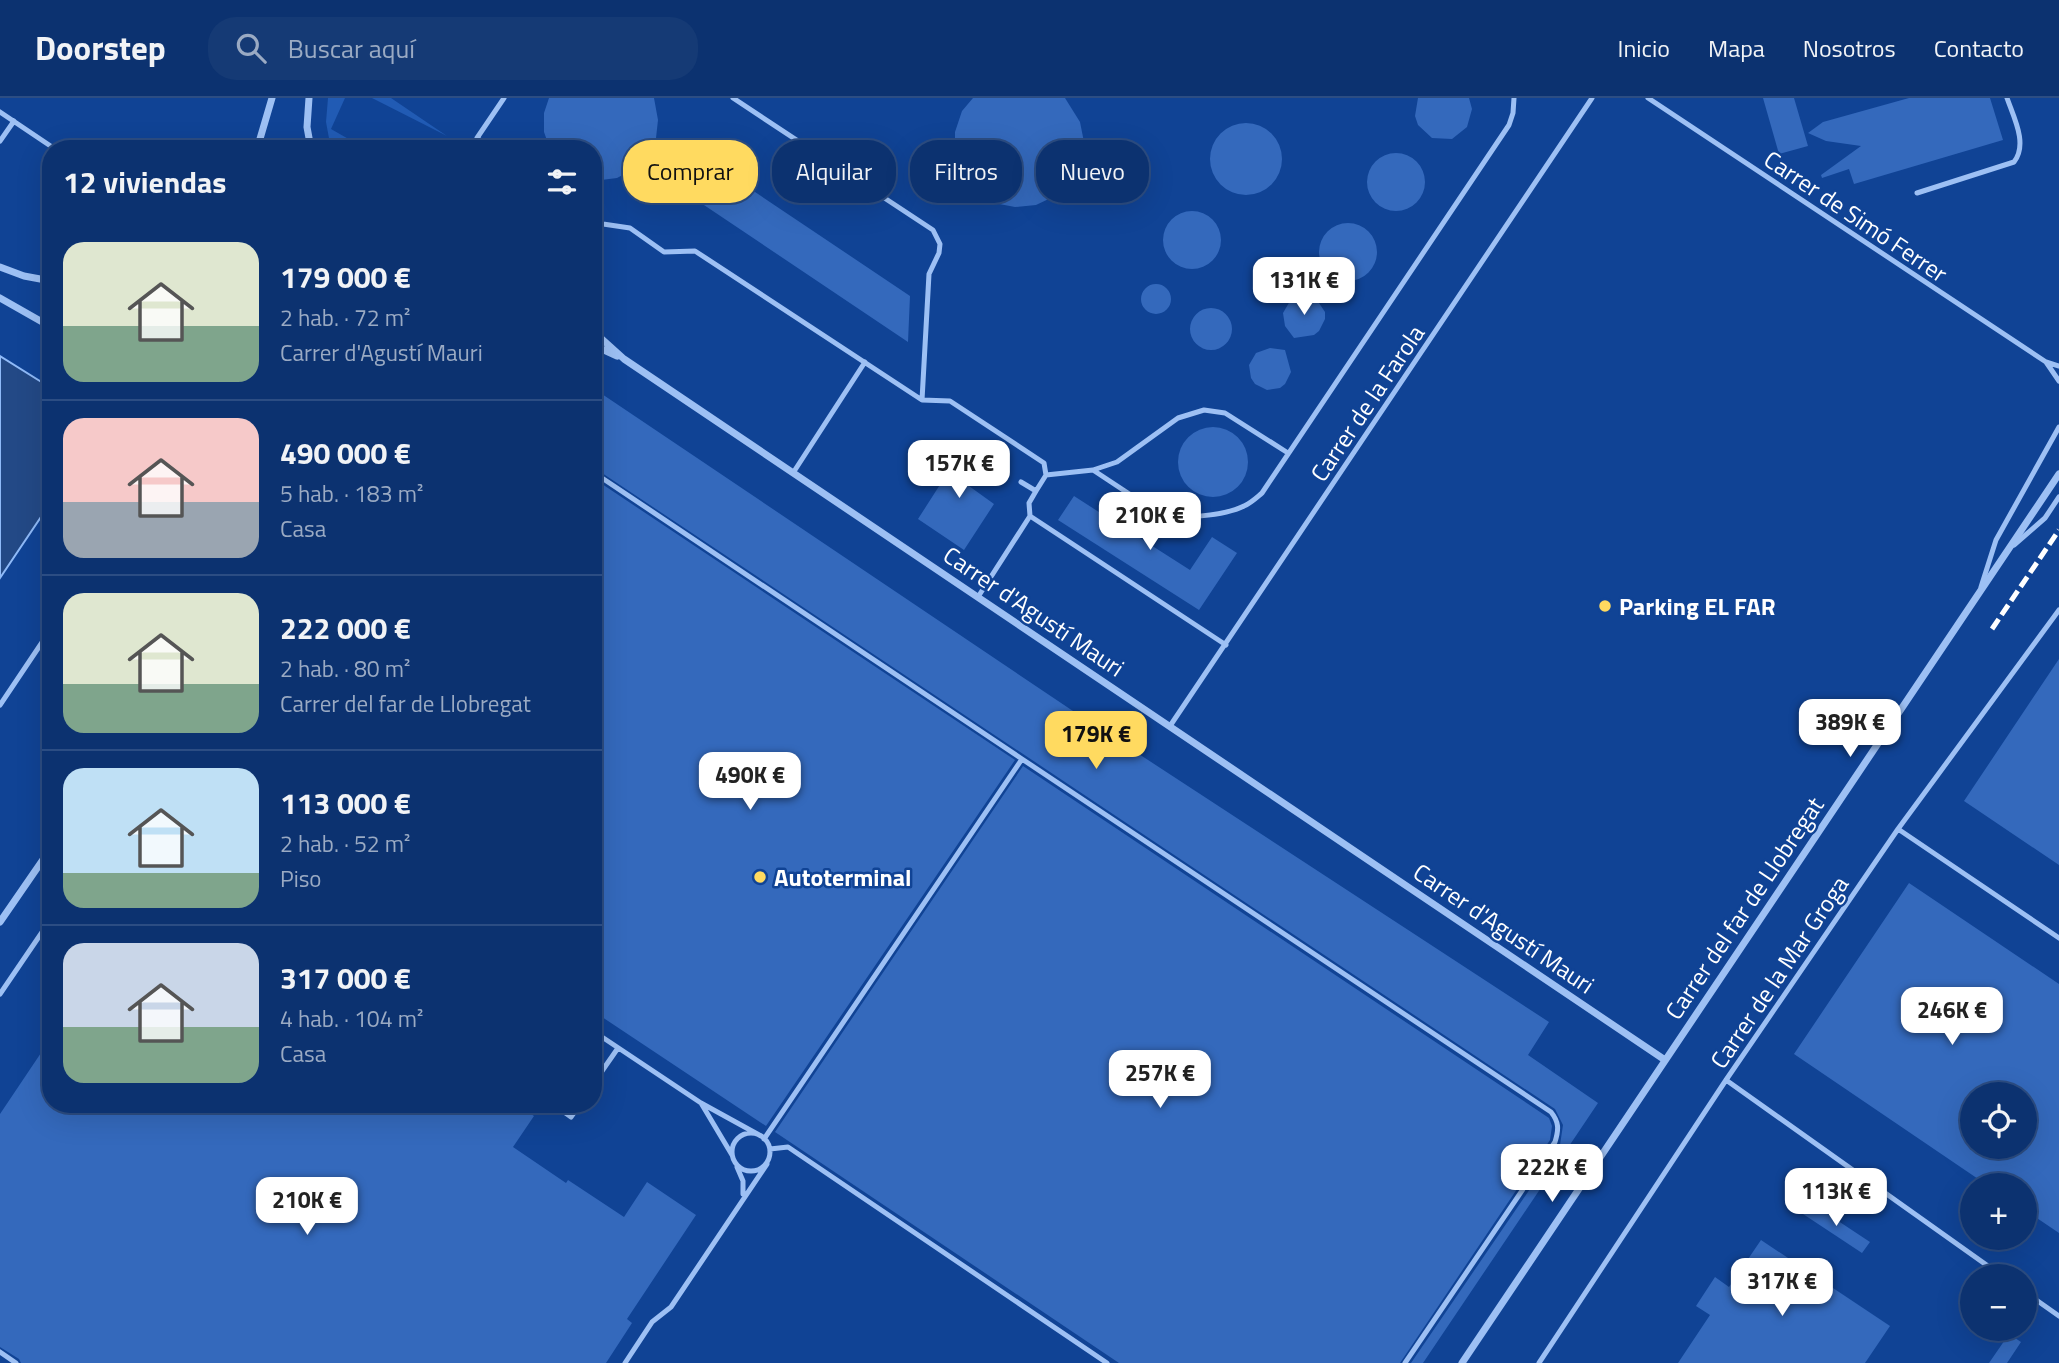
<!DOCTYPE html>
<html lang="es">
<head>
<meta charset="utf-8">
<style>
  :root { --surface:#0c3270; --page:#153a75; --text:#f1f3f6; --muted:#9aaac3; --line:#2c4d83; --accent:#ffda60 }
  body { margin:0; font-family:"Titillium Web",sans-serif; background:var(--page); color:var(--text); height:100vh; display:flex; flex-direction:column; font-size:26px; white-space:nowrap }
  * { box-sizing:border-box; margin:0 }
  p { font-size:23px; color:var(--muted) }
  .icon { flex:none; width:38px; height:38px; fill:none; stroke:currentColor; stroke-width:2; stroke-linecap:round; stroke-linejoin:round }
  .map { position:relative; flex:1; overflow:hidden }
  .drawer { position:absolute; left:42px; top:42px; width:560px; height:973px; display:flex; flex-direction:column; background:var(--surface); border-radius:28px; box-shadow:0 7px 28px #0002,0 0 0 2px var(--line) }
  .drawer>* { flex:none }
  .guide { position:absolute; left:623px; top:42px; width:665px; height:63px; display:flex; gap:14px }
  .fabs { position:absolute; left:1960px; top:984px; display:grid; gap:14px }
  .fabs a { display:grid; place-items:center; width:77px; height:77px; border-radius:50%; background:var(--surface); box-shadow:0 7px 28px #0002,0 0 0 2px var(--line); font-size:35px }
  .price { position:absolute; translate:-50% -60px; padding:0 16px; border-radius:14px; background:#fff; color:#222; font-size:23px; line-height:46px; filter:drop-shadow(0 2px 4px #0008) }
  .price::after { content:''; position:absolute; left:50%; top:42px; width:21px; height:16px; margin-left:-10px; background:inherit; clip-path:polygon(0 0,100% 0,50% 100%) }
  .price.on { background:var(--accent); color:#111 }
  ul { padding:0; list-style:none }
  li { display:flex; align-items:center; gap:21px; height:175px; padding:0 21px }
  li+li { border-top:2px solid var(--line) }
  li span { display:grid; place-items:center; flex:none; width:196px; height:140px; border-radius:21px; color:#555 }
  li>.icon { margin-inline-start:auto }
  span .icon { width:84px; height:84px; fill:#fffc; stroke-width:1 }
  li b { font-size:30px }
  h2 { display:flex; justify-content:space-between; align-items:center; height:84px; padding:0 21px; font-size:30px }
  .chip { padding:0 24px; border-radius:28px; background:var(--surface); box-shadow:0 7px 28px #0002,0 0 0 2px var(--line); font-size:24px; line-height:63px }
  .chip.on { background:var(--accent); color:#111 }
  header { display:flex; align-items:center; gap:42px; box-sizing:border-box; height:98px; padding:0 35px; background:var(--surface); border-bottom:2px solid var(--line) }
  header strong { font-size:33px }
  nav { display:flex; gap:38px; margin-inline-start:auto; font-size:24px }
  .search { width:490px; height:63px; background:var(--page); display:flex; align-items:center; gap:18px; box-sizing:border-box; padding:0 24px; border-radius:28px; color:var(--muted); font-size:26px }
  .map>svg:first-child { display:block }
  .green { fill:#215bb4 }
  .water { fill:#234986; stroke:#8fbaf8; stroke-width:2 }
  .building { fill:#3469bc; fill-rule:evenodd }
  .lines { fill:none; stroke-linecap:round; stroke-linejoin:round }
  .service { stroke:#9dc0f4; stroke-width:5 }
  .minor { stroke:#9dc0f4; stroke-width:7 }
  .rail { stroke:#fff; stroke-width:5; stroke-dasharray:12 5; stroke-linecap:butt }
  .poi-dot { fill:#ffda60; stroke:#104395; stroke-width:2.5 }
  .labels { text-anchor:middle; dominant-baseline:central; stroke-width:5; stroke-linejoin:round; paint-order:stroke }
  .street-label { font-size:24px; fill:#fff; stroke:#104395 }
  .poi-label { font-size:24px; font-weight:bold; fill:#fff; stroke:#104395; text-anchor:start }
</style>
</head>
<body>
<header>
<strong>Doorstep</strong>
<div class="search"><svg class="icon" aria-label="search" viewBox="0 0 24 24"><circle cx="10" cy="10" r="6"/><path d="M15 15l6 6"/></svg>Buscar aquí</div>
<nav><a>Inicio</a><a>Mapa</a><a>Nosotros</a><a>Contacto</a></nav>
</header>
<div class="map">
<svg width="2059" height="1265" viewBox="0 0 2059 1265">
  <rect width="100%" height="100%" fill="#104395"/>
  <path class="green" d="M328,0H345L331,31L366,51H331L326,24Z
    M372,0H391L447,38Z"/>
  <path class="water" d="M0,258L51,290V404L0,480Z"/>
  <path class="building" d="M549,0H654L658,22L656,40L648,58L634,71L617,80L593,83V51H550L544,34V15Z
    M973,0H1065L1080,24L1084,44L1080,65L1071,84L1055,98L1036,107L1015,109L994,105L976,93L962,76L955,56V34L962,13Z
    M1418,0H1469L1472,11L1467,29L1452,41L1432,40L1418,27L1415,18Z
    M1763,0H1794L1808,48L1779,56Z
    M1909,0H1990L2003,42L1854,86L1849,71L1822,80L1821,77L1861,48L1826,43L1808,35L1823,24Z
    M1210 61a36 36 0 1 1 72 0a36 36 0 1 1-72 0Z
    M697,55L910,198L908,244L695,101Z
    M1367 84a29 29 0 1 1 58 0a29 29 0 1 1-58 0Z
    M1163 142a29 29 0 1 1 58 0a29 29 0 1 1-58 0Z
    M1319 154a29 29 0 1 1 58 0a29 29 0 1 1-58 0Z
    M1141 201a15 15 0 1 1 30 0a15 15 0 1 1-30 0Z
    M1304,197L1317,202L1325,214V221L1319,233L1314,237L1294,240L1285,228L1283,215L1290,203Z
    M1190 231a21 21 0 1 1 42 0a21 21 0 1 1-42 0Z
    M1270,250L1285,252L1291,274L1285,286L1280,290L1267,292L1255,286L1251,280L1249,267L1256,255Z
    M593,290L1070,611L1549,924L1528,957L1598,1005L1423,1265H1411L1560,1047L1563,1027L1555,1011L593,369Z
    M1178 364a35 35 0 1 1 70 0a35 35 0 1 1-70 0Z
    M968,343L990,358L969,388L994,406L964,452L918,421Z
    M593,380L1015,662L766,1028L593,913Z
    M1074,398L1102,416L1111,403L1129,415L1121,428L1190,472L1212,439L1237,455L1199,512L1058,422Z
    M2059,561V767L1964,703Z
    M1023,668L1549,1020L1552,1028L1550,1042L1400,1265H1119L775,1034Z
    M1909,785L2059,886V1135L2025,1112V1087H1987L1794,956ZM1972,996H2025V1048H1972Z
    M51,940V1006H516L534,1018L513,1049L566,1085L568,1082L624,1119L647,1084L696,1117L627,1221L632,1225L606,1265H21L19,1261L0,1249V1016Z
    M1811,1105L1870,1144L1862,1155L1803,1116Z
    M1761,1142L1890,1228L1865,1265H1678L1710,1217L1696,1208L1715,1179L1729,1189Z
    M2009,1236L2021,1244L2007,1265H1989Z"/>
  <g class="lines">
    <path class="service" d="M733,0L933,132L940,146L939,155L929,176L922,302
      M1648,0L2046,264L2059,283
      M0,14L55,51
      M0,43L14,23
      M493,51L477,40L504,0
      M1917,95L2014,64C2028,46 2014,20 2007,0
      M593,119L603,126L630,130L664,154L695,153L922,302L950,303L1044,365L1046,377
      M2046,264L2059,268
      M1093,372L1117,364L1178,320L1204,312L1225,315L1288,355
      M593,374L1022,661
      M793,375L865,264
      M1036,393L1046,377L1093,372L1158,415C1177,423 1226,417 1244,408C1251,405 1256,400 1262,395L1509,27L1513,15L1514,0
      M1030,418L1226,547
      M2014,447L2045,420L2059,399
      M1981,489L1996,442L2059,329
      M978,499L1030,418L1029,405L1036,393L1021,384
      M0,607L51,531
      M1170,628L1592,0
      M1898,731L2059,840
      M0,896L51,821
      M593,933L701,1005
      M1726,982L2002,1178
      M593,986L618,950
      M553,1006L571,1019L580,1006
      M732 1054a19 19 0 1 1 38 0a19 19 0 1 1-38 0Z
      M764,1041L1022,661L1551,1014C1559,1024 1559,1031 1555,1044L1405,1265
      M770,1051L788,1049L1107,1265
      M732,1057L701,1005L761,1038
      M737,1069L743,1083V1096
      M2025,1194L2059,1218
      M0,1254L16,1265
      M625,1265L652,1224L671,1209L767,1066
      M1539,1265L1726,982L1898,731L2059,512"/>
    <path class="minor" d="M309,0L307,29L311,51
      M257,51L272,0
      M0,169L24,178L51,183
      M0,200L51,229
      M593,233L624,261L1665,962
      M593,247L617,258
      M0,824L51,750
      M1462,1265L2059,376"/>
    <path class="rail" d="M1992,531L2059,432"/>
  </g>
  <g class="poi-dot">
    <circle cx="1605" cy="508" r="7"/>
    <circle cx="760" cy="779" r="7"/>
  </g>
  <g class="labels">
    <g class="street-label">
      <text transform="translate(1856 118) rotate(34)">Carrer de Simó Ferrer</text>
      <text transform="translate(1367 305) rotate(-56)">Carrer de la Farola</text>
      <text transform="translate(1034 513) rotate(34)">Carrer d'Agustí Mauri</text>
      <text transform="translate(1744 810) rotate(-56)">Carrer del far de Llobregat</text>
      <text transform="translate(1504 830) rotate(34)">Carrer d'Agustí Mauri</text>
      <text transform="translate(1779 874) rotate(-56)">Carrer de la Mar Groga</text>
    </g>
    <g class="poi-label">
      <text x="1619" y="508">Parking EL FAR</text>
      <text x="774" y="779">Autoterminal</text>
    </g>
  </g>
</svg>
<div class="fabs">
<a><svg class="icon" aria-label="locate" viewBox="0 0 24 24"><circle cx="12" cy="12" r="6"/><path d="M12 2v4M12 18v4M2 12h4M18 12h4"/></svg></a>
<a>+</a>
<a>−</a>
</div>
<b class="price" style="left:1304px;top:219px">131K €</b>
<b class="price" style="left:959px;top:402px">157K €</b>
<b class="price" style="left:1150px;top:454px">210K €</b>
<b class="price" style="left:1850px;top:661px">389K €</b>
<b class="price on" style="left:1096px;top:673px">179K €</b>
<b class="price" style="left:750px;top:714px">490K €</b>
<b class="price" style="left:1952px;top:949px">246K €</b>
<b class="price" style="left:1160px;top:1012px">257K €</b>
<b class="price" style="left:1552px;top:1106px">222K €</b>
<b class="price" style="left:1836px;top:1130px">113K €</b>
<b class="price" style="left:307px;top:1139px">210K €</b>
<b class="price" style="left:1782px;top:1220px">317K €</b>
<div class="guide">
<a class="chip on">Comprar</a>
<a class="chip">Alquilar</a>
<a class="chip">Filtros</a>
<a class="chip">Nuevo</a>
</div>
<section class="drawer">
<h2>12 viviendas<svg class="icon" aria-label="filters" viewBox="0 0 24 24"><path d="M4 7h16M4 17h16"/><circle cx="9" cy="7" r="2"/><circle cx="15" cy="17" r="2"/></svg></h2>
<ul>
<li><span style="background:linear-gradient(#dfe7d0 60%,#7fa58c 0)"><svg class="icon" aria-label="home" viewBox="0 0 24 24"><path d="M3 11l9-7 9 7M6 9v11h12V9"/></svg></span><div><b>179 000 €</b><p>2 hab. · 72 m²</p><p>Carrer d'Agustí Mauri</p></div></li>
<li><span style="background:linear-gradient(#f6c9c9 60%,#9aa5b1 0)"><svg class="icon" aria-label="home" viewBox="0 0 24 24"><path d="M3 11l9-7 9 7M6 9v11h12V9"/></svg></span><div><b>490 000 €</b><p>5 hab. · 183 m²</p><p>Casa</p></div></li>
<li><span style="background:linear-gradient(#dfe7d0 65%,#7fa58c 0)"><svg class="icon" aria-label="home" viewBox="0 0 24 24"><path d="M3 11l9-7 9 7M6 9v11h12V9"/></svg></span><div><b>222 000 €</b><p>2 hab. · 80 m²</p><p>Carrer del far de Llobregat</p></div></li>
<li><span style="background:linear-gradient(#bfe0f5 75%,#7fa58c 0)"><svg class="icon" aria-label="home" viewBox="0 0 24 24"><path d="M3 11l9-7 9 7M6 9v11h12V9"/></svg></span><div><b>113 000 €</b><p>2 hab. · 52 m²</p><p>Piso</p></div></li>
<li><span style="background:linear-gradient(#c9d6e8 60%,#7fa58c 0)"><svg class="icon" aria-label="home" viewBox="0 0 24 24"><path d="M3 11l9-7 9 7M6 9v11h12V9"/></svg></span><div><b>317 000 €</b><p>4 hab. · 104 m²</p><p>Casa</p></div></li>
</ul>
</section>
</div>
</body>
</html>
